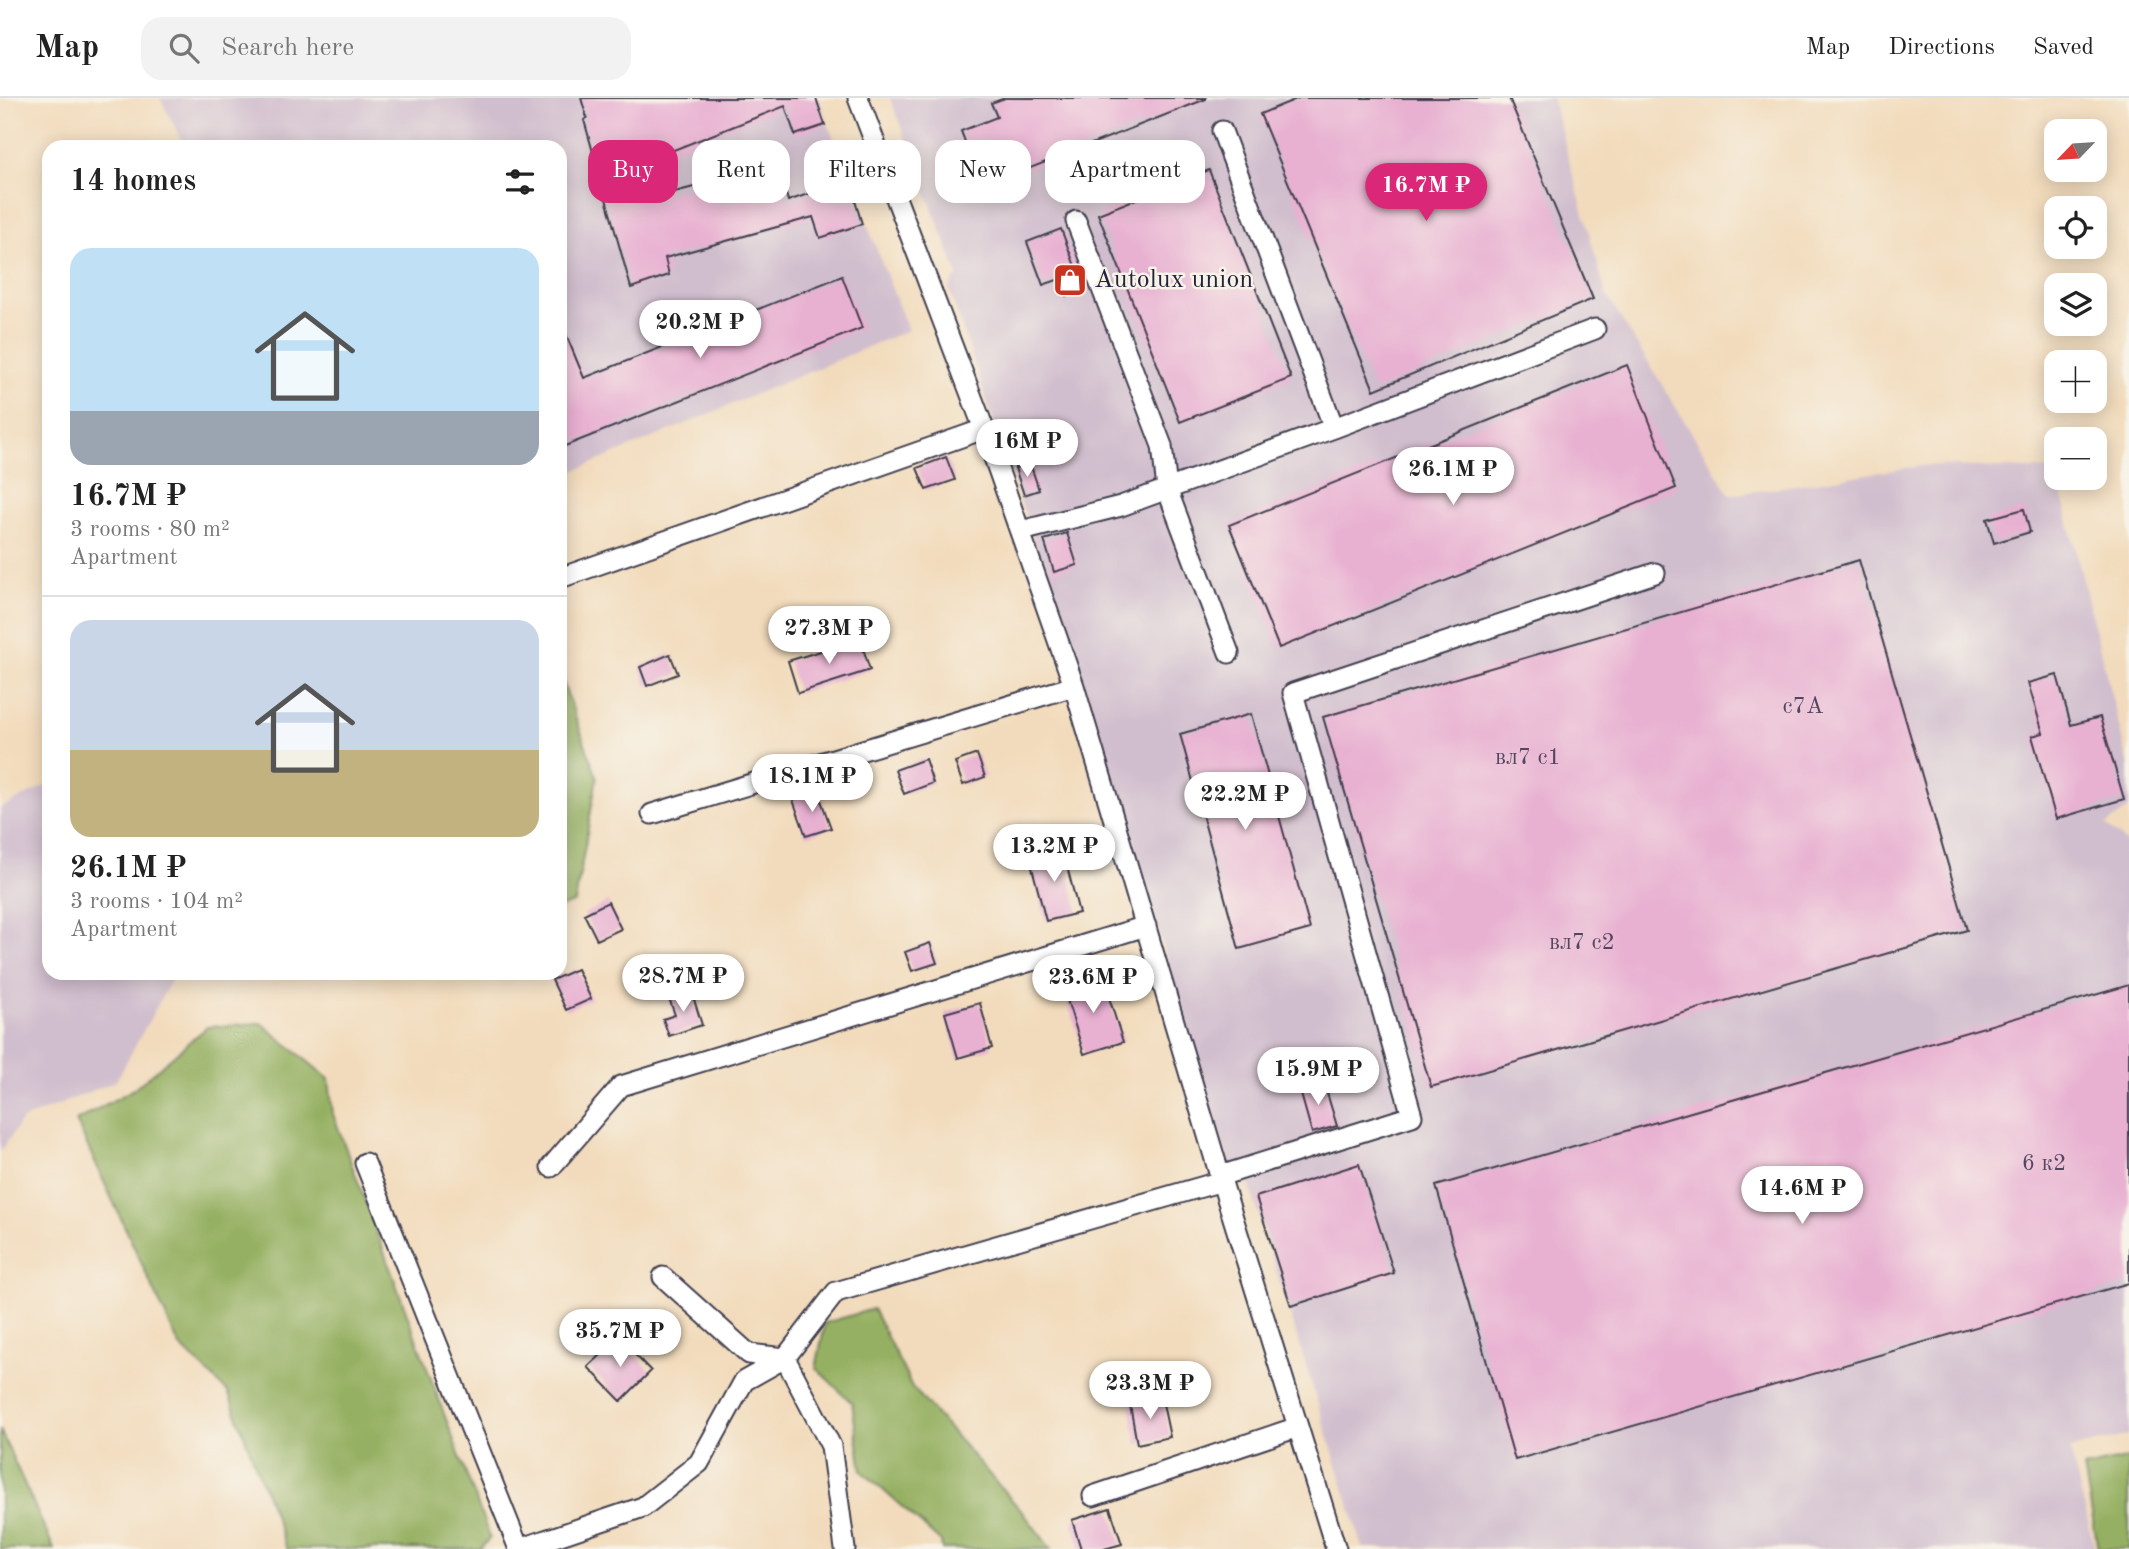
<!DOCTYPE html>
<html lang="en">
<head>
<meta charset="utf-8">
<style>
  :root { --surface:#fff; --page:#f2f2f2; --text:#222; --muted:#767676; --line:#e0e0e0; --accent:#db2777 }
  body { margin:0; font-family:"Old Standard TT",serif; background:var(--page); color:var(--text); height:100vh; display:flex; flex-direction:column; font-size:26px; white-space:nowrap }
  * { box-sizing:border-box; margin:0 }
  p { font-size:23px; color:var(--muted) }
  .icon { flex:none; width:38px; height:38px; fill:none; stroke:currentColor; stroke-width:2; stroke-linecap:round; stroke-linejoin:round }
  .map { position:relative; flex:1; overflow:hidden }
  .side { position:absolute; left:42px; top:42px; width:525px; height:840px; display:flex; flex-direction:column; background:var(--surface); border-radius:21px; box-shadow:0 4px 18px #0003 }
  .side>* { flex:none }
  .hud { position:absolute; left:588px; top:42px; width:665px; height:63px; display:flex; gap:14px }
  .needle { width:46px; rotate:245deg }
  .controls { position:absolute; left:2044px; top:21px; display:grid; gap:14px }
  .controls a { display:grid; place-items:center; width:63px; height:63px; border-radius:14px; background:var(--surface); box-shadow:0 4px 18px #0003; font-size:35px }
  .price { position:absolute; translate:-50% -60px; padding:0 16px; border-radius:24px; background:#fff; color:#222; font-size:23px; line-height:46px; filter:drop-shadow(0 2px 4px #0008) }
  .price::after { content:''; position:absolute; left:50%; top:42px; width:21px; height:16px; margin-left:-10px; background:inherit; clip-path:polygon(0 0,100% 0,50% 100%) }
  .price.active { background:var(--accent); color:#fff }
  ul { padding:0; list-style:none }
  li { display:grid; align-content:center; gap:14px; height:371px; padding:0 28px }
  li+li { border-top:2px solid var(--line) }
  li span { display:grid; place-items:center; height:217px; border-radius:21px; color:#555 }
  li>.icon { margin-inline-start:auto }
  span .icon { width:126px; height:126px; fill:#fffc; stroke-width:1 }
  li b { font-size:30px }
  h2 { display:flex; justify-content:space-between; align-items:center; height:84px; padding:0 28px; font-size:30px }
  .tag { padding:0 24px; border-radius:21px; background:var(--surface); box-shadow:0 4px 18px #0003; font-size:24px; line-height:63px }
  .tag.active { background:var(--accent); color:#fff }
  header { display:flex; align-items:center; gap:42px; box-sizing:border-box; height:98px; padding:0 35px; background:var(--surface); border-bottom:2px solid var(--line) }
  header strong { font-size:33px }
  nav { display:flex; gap:38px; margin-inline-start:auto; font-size:24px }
  .search { width:490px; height:63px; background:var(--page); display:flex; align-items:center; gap:18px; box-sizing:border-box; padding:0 24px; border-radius:21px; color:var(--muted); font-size:26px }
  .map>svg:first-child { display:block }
  .industrial { fill:#d0bdcd }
  .forest { fill:#95b062; stroke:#5c694e; stroke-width:2 }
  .building { fill:#e8b0d1 }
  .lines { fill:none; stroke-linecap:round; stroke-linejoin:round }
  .minor-casing { stroke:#413e4e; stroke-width:23 }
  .minor { stroke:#fff; stroke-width:19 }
  .labels { text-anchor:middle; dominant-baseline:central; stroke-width:5; stroke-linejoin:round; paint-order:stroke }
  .number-label { font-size:23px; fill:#544660 }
  .poi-label { font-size:26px; fill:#22223b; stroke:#f7f3e8; text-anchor:start }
</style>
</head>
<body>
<header>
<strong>Map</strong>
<div class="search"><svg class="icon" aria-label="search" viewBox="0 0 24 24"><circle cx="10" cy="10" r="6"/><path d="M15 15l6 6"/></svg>Search here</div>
<nav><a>Map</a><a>Directions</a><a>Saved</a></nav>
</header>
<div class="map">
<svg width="2129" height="1451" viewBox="0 0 2129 1451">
  <rect width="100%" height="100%" fill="#f7f3e8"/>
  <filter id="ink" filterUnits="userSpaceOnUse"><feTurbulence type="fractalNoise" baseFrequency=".0143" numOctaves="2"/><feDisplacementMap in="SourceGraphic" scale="14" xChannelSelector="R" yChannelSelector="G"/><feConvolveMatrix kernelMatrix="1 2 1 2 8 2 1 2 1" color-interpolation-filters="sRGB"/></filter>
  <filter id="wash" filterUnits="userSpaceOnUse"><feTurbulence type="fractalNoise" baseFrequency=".00686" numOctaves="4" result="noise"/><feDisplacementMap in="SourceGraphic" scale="28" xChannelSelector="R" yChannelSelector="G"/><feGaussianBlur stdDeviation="1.57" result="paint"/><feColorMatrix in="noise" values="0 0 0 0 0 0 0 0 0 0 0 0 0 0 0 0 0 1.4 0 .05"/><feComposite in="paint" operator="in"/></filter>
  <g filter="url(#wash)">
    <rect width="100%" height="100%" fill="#f2dbbc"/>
    <path class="industrial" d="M160,0H818L908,232L560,379V49H185Z
      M890,0H1552L1606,196L1730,397L1927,367L2056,372V380H2058L2129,669V710L2106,727L2129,747V1337L2070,1351L2095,1451L1363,1450L1249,1086L1235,1087L1098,633L949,190L958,177Z
      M49,686V875H175L116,983L22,1022L0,1054V710Z"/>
    <path class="forest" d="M560,576L597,679L575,804L560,810Z
      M261,925L329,981L333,1016L490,1440L480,1451H287L228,1294L179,1247L76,1023L134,991L207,929Z
      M873,1211L912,1289L1025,1417L1051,1451H942L941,1444L862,1373L852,1305L816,1270L825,1225Z
      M0,1332L54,1451H0Z
      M2129,1360V1451H2098L2084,1370Z"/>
    <g id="blocks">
      <path class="building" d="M581,0H816L825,27L795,37L785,8L638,66L648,101L778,67L788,103L849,82L862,126L820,140L813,119L665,160L669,177L631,190L584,22L587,20Z
        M1005,0H1206V1L982,89L961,33L997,19L991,5Z
        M1299,0H1509L1593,201L1374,292L1260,16Z
        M1209,72L1291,280L1180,324L1098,116Z
        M1061,131L1084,192L1066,198L1060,181L1043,187L1027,144Z
        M842,178L862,230L560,350V222L584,280Z
        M1627,267L1676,390L1279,550L1229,427Z
        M946,359L955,382L926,392L917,370Z
        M1030,365L1039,392L1024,397L1015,370Z
        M2024,411L2030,434L1994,445L1987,421Z
        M1067,435L1077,467L1054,474L1044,442Z
        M1859,462L1967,832L1431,989L1323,619Z
        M860,541L870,572L798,595L788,563Z
        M670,556L678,576L647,588L640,569Z
        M2057,577L2071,627L2100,619L2124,701L2056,721L2032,638L2043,635L2028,585Z
        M1251,616L1310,831L1239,851L1180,636Z
        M977,656L985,679L963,687L955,664Z
        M925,661L933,685L904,696L895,672Z
        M818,694L831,730L806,738L793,702Z
        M1062,749L1079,815L1046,823L1029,758Z
        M608,804L621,831L597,842L584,816Z
        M930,845L937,865L912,873L905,854Z
        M577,871L591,901L566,912L552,882Z
        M1102,877L1123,944L1084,956L1063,889Z
        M2129,887V1185L1515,1362L1436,1088Z
        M691,892L702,927L669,938L663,921L675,917L669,900Z
        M980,905L992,950L958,960L945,915Z
        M1323,982L1337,1028L1312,1035L1299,989Z
        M1359,1066L1394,1175L1291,1208L1256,1099Z
        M619,1240L651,1273L621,1303L588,1269Z
        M1162,1301L1170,1339L1137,1346L1130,1307Z
        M1110,1410L1122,1446L1104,1451H1081L1072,1422Z"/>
    </g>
  </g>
  <g filter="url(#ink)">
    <use href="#blocks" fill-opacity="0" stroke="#413e4e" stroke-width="2"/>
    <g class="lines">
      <g class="minor-casing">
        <path id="minor" d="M858,0L984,331L1074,588L1220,1078L1336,1451
          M1076,123L1162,348L1167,391L1229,555
          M1334,330L1595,231
          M1021,433L1121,408L1334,330L1222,33
          M560,480L984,331
          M652,716L1074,588
          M365,1065L519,1451L643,1409L699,1365L744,1283L785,1260L836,1194L1222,1083
          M551,1069L621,988L1146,828
          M1220,1078L1412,1018L1293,595L1655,475
          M663,1179L749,1256L785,1260L831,1348L845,1451
          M1093,1398L1298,1329"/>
      </g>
      <use href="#minor" class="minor"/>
    </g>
  </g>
  <defs>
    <g id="shop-square" transform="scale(1.75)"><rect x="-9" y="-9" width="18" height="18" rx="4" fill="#c8321e" stroke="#f7f3e8"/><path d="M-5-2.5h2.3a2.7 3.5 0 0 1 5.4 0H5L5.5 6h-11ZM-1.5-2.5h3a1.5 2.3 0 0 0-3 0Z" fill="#fff"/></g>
  </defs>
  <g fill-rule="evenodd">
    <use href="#shop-square" x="1070" y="182"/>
  </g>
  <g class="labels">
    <g class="number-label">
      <text x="1803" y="608">с7А</text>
      <text x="1528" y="659">вл7 с1</text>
      <text x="1582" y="844">вл7 с2</text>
      <text x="2044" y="1065">6 к2</text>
    </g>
    <g class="poi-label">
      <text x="1094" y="182">Autolux union</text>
    </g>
  </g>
</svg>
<div class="controls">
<a><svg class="needle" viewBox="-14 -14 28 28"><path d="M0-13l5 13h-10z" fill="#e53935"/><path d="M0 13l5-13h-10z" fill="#767676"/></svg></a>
<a><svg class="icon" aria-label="locate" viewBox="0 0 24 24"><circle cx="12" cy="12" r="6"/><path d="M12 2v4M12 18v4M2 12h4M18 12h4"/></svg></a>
<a><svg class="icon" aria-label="layers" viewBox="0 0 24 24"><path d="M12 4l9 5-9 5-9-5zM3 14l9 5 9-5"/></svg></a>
<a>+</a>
<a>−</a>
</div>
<b class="price active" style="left:1426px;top:125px">16.7M ₽</b>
<b class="price" style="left:700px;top:262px">20.2M ₽</b>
<b class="price" style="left:1027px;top:381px">16M ₽</b>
<b class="price" style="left:1453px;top:409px">26.1M ₽</b>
<b class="price" style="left:829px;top:568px">27.3M ₽</b>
<b class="price" style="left:812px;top:716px">18.1M ₽</b>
<b class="price" style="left:1245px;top:734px">22.2M ₽</b>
<b class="price" style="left:1054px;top:786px">13.2M ₽</b>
<b class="price" style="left:683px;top:916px">28.7M ₽</b>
<b class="price" style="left:1093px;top:917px">23.6M ₽</b>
<b class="price" style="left:1318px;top:1009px">15.9M ₽</b>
<b class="price" style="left:1802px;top:1128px">14.6M ₽</b>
<b class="price" style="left:620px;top:1271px">35.7M ₽</b>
<b class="price" style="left:1150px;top:1323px">23.3M ₽</b>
<div class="hud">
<a class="tag active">Buy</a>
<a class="tag">Rent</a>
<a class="tag">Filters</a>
<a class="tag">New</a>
<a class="tag">Apartment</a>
</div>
<section class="side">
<h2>14 homes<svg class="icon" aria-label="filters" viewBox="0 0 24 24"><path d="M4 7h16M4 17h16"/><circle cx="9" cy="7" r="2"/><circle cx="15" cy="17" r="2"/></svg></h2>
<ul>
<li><span style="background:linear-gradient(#bfe0f5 75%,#9aa5b1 0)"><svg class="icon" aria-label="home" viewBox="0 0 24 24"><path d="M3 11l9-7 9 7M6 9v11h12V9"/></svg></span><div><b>16.7M ₽</b><p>3 rooms · 80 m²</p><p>Apartment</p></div></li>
<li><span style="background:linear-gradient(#c9d6e8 60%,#c2b280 0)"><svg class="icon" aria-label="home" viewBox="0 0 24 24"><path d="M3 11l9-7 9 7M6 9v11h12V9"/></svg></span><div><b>26.1M ₽</b><p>3 rooms · 104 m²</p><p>Apartment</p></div></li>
</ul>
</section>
</div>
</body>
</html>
